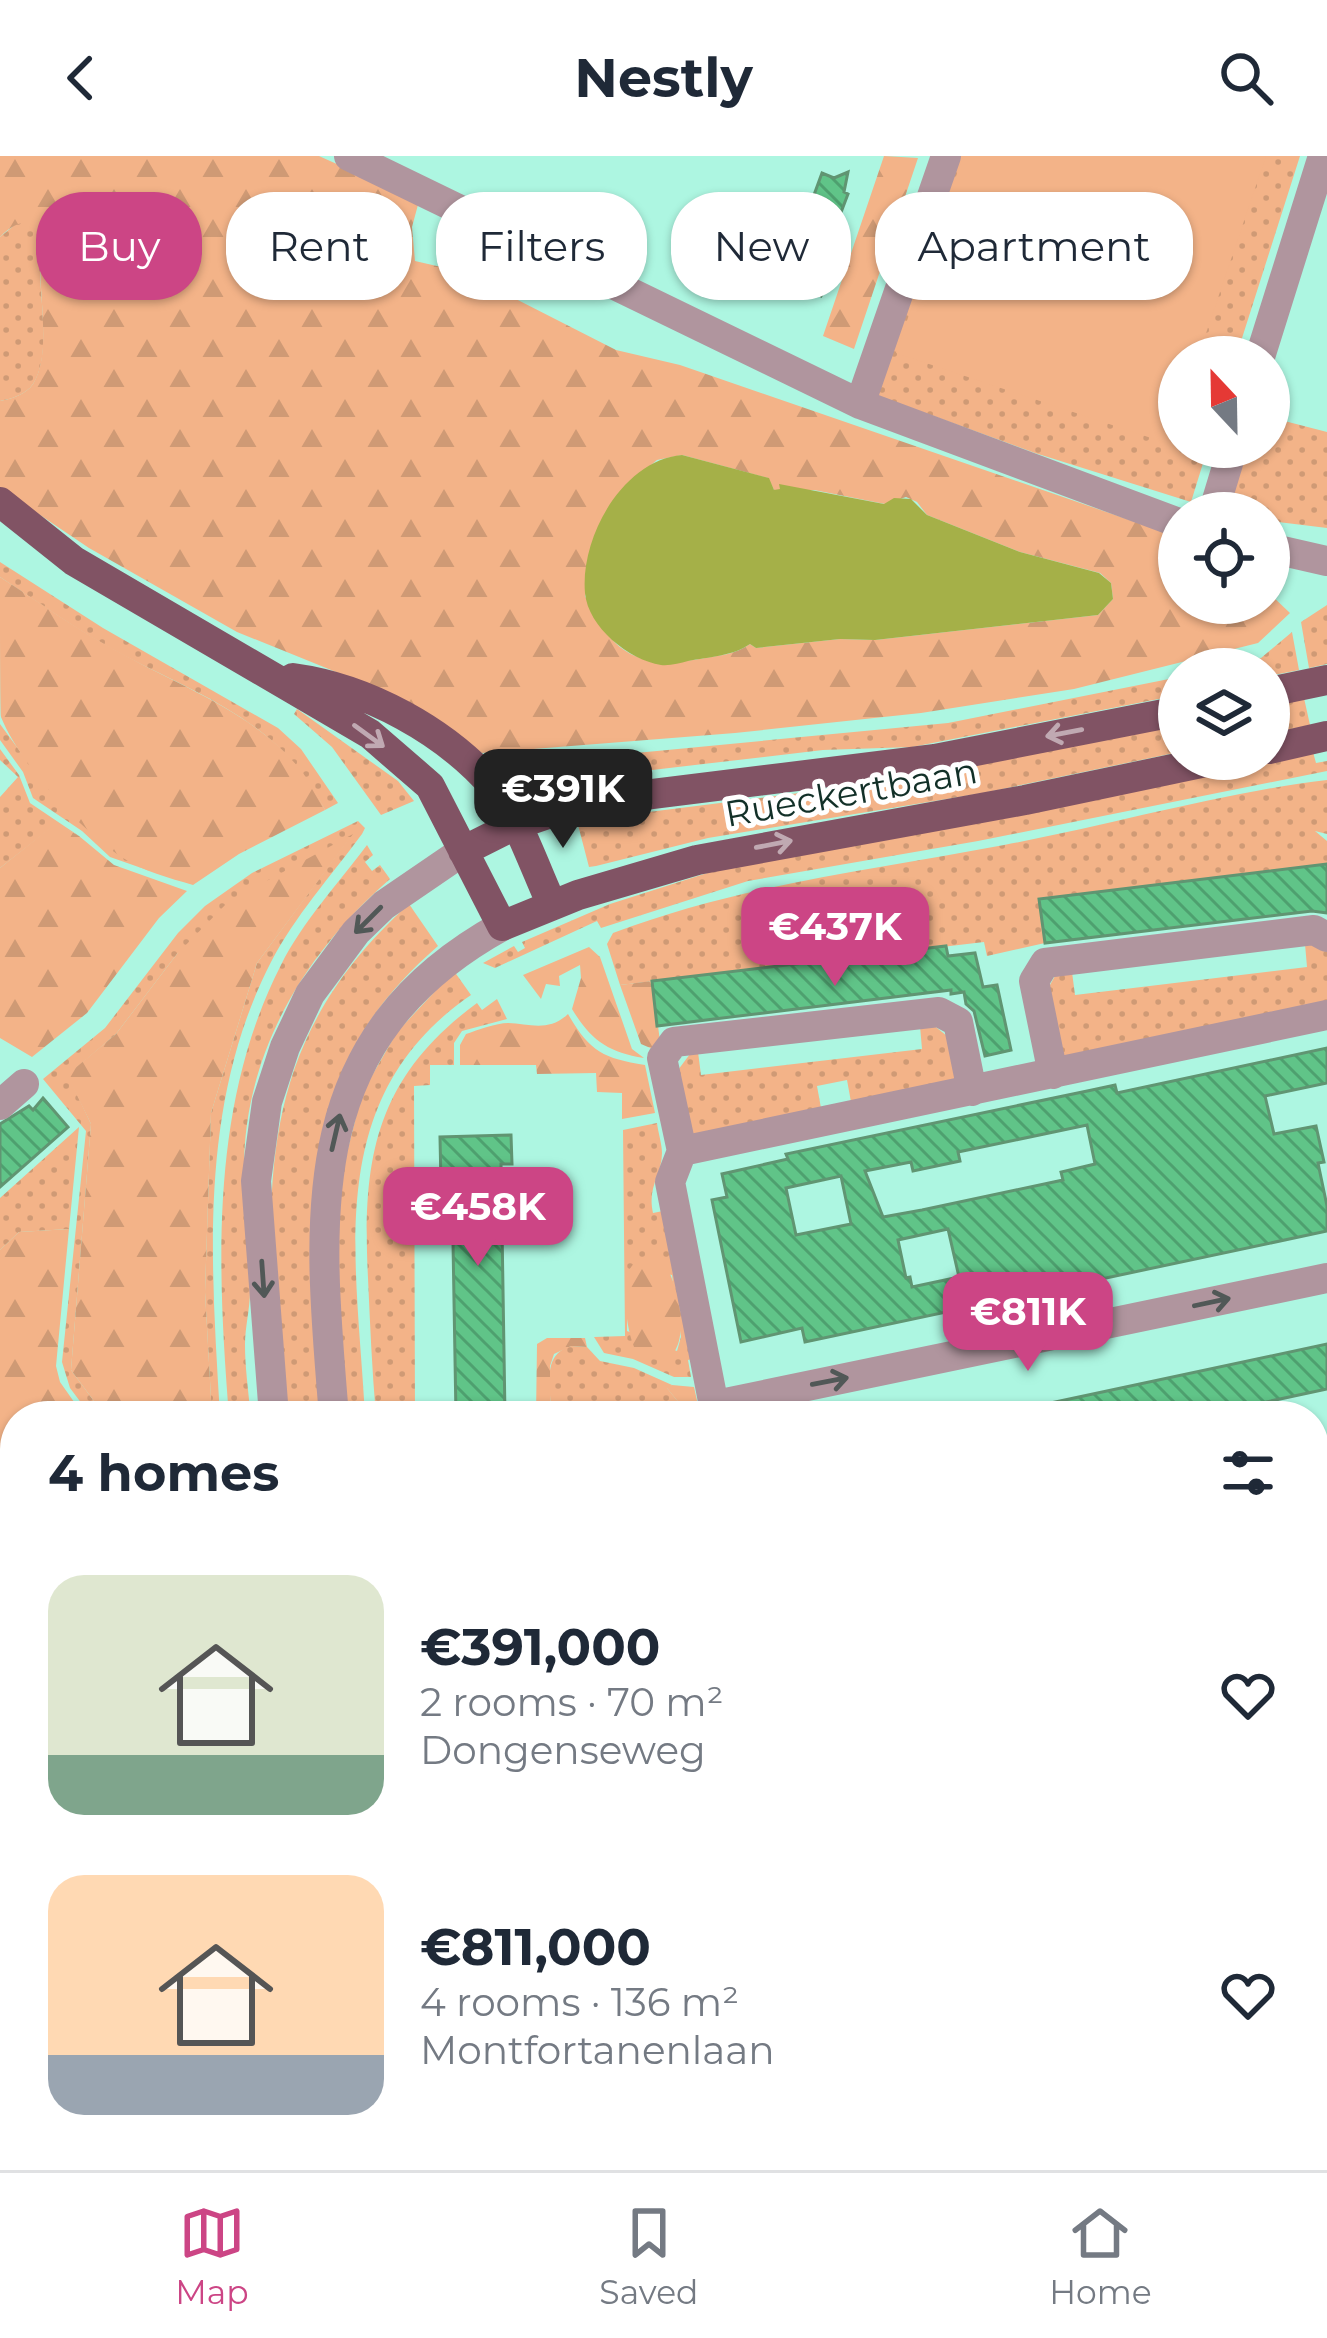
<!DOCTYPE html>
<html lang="en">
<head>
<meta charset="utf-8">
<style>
  :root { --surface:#fff; --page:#f6f6f7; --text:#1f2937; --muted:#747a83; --line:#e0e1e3; --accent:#cc4585 }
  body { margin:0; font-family:Montserrat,sans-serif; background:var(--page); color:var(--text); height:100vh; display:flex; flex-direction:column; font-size:45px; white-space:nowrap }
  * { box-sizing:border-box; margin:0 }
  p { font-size:39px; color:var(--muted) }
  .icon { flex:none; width:66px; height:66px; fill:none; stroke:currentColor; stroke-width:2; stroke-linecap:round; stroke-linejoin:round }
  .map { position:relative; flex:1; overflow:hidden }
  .side { position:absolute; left:0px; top:1245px; width:1329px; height:771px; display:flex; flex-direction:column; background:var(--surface); border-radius:48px 48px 0 0; box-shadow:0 3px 9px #0004 }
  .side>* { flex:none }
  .guide { position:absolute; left:36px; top:36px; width:1257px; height:108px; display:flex; gap:24px }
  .needle { width:78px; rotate:338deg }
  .fabs { position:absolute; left:1158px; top:180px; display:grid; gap:24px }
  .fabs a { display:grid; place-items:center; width:132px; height:132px; border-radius:50%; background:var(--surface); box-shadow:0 3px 9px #0004; font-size:60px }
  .price { position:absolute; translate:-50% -102px; padding:0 27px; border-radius:24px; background:var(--accent); color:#fff; font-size:39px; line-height:78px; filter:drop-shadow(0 3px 6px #0008) }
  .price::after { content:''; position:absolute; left:50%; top:72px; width:36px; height:27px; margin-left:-18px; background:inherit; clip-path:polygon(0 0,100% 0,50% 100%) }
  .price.current { background:#222; color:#fff }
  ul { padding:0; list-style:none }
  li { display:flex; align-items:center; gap:36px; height:300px; padding:0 48px }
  li span { display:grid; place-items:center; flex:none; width:336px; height:240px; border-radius:36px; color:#555 }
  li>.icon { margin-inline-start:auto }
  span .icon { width:144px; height:144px; fill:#fffc; stroke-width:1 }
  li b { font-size:51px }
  h2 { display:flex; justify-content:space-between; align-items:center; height:144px; padding:0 48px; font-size:51px }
  .tag { padding:0 42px; border-radius:48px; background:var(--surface); box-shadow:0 3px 9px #0004; font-size:42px; line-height:108px }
  .tag.current { background:var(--accent); color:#fff }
  header { display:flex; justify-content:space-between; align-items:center; height:156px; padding:0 48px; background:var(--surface); font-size:54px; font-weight:700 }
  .tab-bar { display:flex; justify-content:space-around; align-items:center; height:168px; border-top:3px solid var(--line); background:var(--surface); font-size:33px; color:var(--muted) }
  .tab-bar a { display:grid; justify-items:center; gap:6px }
  .tab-bar .current { color:var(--accent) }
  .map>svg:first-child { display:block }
  .grass { fill:url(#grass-dots); fill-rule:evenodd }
  .forest { fill:url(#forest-firs); fill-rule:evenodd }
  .garden { fill:#f3b388 }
  .water { fill:#a5b048 }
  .building { fill:url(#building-back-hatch); stroke:#609572; stroke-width:3; fill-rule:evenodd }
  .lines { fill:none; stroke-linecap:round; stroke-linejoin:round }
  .minor { stroke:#b0959e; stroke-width:30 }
  .major { stroke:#815364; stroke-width:30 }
  .oneway { stroke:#c0a9b2 }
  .oneway2 { stroke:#515857 }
  .labels { text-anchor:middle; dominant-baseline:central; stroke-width:10; stroke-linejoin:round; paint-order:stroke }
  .street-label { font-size:36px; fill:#123028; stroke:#fff }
</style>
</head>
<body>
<header><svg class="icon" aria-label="back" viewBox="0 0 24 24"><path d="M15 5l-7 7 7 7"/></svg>Nestly<svg class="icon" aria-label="search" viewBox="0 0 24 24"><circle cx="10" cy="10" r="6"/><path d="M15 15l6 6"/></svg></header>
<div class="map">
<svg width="1327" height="2014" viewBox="0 0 1327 2014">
  <defs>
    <pattern id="grass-dots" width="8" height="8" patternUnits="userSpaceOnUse" patternTransform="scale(3)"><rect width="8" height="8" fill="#f3b388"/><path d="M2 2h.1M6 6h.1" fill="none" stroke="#cf9a75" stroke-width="1.8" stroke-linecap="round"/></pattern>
    <pattern id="forest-firs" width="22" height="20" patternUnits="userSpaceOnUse" patternTransform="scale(3)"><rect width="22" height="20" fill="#f3b388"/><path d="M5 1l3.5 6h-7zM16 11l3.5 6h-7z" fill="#cf9a75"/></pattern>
    <pattern id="building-back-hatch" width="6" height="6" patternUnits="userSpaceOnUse" patternTransform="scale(3)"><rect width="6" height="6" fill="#60c488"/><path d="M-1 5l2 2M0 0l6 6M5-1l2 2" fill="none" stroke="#4ea06f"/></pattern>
  </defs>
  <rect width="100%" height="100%" fill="#adf6e1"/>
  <path class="grass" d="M942,0H1300L1236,201H1179V291H1208L1191,346L1035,297L859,233Z
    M30,65L44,68C30,114 57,191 33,228C27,238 11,243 0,245V81L17,67Z
    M1269,261L1327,276V372L1269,365V357H1226L1234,291H1269Z
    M0,406L103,472L278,572L301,593L338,647L325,654C281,567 206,542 125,500C81,477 41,448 0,421Z
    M1327,449V508L1309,512L1301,466Z
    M1292,476L1299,514L1269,520V513H1219L1261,502Z
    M1179,521V539L912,591L823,594L601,620L542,632L525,630L561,614L615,599L948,567Z
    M1304,542L1310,569L1269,578V549L1278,548L1280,557L1285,555L1283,546Z
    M297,553L398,625L414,645L381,659L332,591L294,558Z
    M0,568C41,624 85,686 150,715L110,701L82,675L33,642L23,616L0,584Z
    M1179,568V596L983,637L708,682L596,710L589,711L577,665L870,628Z
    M0,593L19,619L30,647L79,680L56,668L0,712V641L18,621L0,604Z
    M1313,596L1316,607L1327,605V615L978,685L748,725L601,772L597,765L495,812L483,807L514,790L518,796L525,792L522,786L610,748L723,712L992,663Z
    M1327,624V678L1315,675L1327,685V708L1040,743L1045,787L987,800L984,786L620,829L607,788L613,777C739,729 872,714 1004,689C1112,669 1219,637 1327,624Z
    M358,665L365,672L362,678C331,720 295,760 271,806C198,948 211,1106 220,1260H212L205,1136L211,957L257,807L350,681L177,798L116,878L68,919L91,968L71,1214L105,1260H91L70,1232L62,1206L86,975L43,923L105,872L178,777L205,750L252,717Z
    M367,689L373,699L365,706L372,715L380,709L390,723C304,798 243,898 244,1016C244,1055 251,1095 250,1135C250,1153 245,1171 245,1189C245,1210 248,1232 250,1253L237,1254V1260H229C217,1108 210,948 281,809C303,765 338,728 367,689Z
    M409,748L438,790C279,928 314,1073 322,1260H278C270,1056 240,900 409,748Z
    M1305,788L1327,791V849L1063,903L1046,836L1055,820L1072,816L1075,839L1307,811Z
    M454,815L471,839C321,942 357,1103 365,1260H340L333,1052L362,937L397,876Z
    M497,843L507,863L462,875L454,887V909H430V929L414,930L415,1260H376C372,1214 370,1168 368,1122C362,1003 375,922 477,847L482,854Z
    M932,868L947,880L956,922L952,928L693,981L678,914L690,898L698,896L701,919L922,893L920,870ZM847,924L851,946L821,952L817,930Z
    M657,967C658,976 662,988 662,997C662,1019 647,1030 653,1057L663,1055L695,1202L688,1204L691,1221H674L633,1203L604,1197L594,1181L625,1180L623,974ZM631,1112L672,1119L681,1181L677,1195L627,1175V1123Z
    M79,971L69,1073L19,1076L0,1094V1042Z
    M571,1190L587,1191L600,1205L634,1212L672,1229L667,1232L680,1248L679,1260H550C553,1235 539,1199 571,1190Z
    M97,2001H149L152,2014H98Z
    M263,2001H338L340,2014H265Z
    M440,2001H702L825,2014H442Z"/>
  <path class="forest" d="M0,0H319L419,45L412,71L415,105L463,116L616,194L680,209L1179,381V447H1269V437L1290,457L1258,487L1074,533L921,557L735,577L482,597L378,533L237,476L89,392L0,332V245C11,243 27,238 33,228C56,191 31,114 44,69C25,63 14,67 0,81ZM682,299L768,322L774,334H814L885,348L906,341L917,346L927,359L1020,396L1100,417L1111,427L1113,443L1098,459L875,484L840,483L756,492L750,488C736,498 722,499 705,502C641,514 613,501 585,440L631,326L657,304Z
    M884,0L918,2L854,193L823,180Z
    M0,421C39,446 76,473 117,495C195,539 285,566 325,654L239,698L193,729C169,722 143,715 123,702C80,674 20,608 1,561C0,546 0,445 0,421Z
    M56,667L79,680L114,709L187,735L159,762L87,857L32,901L0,882V712Z
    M353,678L257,807L211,957L205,1136L212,1260H105L71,1214L91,968L67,919L116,878L177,798L228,746Z
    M589,791L600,801L632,893L644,902C607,896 591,884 572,853L581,822L580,809L559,820L560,830L546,828L541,843L523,819Z
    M652,825L660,885L655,894L641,888L620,829Z
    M568,858C590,896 603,902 645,909L655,957L622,963V937L597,936L596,917L537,918L536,909H460V889L466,878C478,874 496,867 508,867C530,868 549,876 568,858Z
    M69,1073L56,1210L60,1226L84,1260H15V1310L0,1318V1094L19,1076Z
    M645,1102L662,1105C681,1124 701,1229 638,1198C627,1183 621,1133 629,1115C633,1106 637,1106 645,1102Z
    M585,1182L587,1191L571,1190L554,1198L550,1210V1260H536L537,1188L547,1182Z
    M672,1229L694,1231L698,1249H704L705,1260H679L680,1248L666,1231Z
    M15,1422V1510L0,1512V1430Z
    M154,2001H235L232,2014H157Z"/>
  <path class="garden" d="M963,0H1266L1198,201H1179V258L1169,288L896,197Z"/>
  <path class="water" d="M682,299L769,322L774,334L780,333L779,328L884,348L894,342L911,343L927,359L1020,396L1099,417L1111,427L1113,443L1098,459L875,484L840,483L756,492L750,488C733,500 709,501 688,505C680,507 670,510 661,509C629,504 588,471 585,437C580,381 623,304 682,299Z"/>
  <path class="building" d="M848,16L844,36L848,38L832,80L845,86L821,140L780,121L799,79L809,83L827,44L814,39L822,17L834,22Z
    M1327,708V757L1312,755L1045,787L1039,743Z
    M946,790L948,800L975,797L983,831L997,829L1011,894L985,900L974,855L966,848L964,836L951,838V834L657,870L652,825Z
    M1327,892V927L1265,940L1274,978L1316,970L1324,1006L1318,1007L1327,1050V1075L805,1186L802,1172L741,1186L712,1044L727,1041L722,1018L788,1003L786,998L1092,934L1115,929L1117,937ZM1087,969L1095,1008L1061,1016L1063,1024L922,1054L883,1061L865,1015L911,1006L913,1015L960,1005L958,996ZM841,1020L851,1068L796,1079L786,1032ZM948,1073L959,1121L912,1131L910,1121L906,1122L898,1084Z
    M43,942L68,971L0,1031V968L29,950L33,954Z
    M511,979L512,1008H501L505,1260H456L452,1028H441L440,981Z
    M1327,1188V1233L1200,1260H1033L1032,1251Z"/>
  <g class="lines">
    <path class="minor" d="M349,0L860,248L1179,367
      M1260,201L1323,0
      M860,248L946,0
      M1213,357L1233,291
      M1269,392L1327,405
      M1053,918L1034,825L1045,807L1314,774L1327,781
      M0,949L24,928
      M682,995L1327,859
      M716,1249L1327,1122
      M274,1260L256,1025L267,946L285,891L310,838L356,776L384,749L463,695
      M334,1260C317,1058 299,882 502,770
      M716,1260L670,1026L682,995L662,902L674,886L939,856L958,866L972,935
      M0,1351L15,1343
      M1314,1440L1327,1438
      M0,1563L15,1561
      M0,1591L15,1590
      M1314,1602L1327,1599
      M0,1745L15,1743
      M1314,1844L1327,1843
      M74,2001L76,2014
      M359,2001L361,2014
      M420,2001L422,2014
      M981,2001L982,2014
      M1166,2001V2014"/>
    <path class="major" d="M0,346L74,405L370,578L430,630L502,770L578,739L697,704L1025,644L1220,603
      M293,522C367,532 446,575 495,632C516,657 537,717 552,749
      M1269,536L1327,524
      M1269,593L1327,580
      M463,695L515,669L580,647L935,603L1179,555"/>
  </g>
  <defs><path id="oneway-shaft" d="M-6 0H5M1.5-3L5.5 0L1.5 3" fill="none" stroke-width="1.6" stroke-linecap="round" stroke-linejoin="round" transform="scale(3)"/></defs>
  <g class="oneway">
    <use href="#oneway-shaft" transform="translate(1064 577) rotate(169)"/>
    <use href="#oneway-shaft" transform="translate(369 580) rotate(36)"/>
    <use href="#oneway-shaft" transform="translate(774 688) rotate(-11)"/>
  </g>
  <g class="oneway2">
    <use href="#oneway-shaft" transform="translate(368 764) rotate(135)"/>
    <use href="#oneway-shaft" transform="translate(336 976) rotate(-77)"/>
    <use href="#oneway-shaft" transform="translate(263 1123) rotate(86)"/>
    <use href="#oneway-shaft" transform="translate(1212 1146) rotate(-12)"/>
    <use href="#oneway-shaft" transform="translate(830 1225) rotate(-11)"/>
  </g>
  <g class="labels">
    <g class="street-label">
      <text transform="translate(851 636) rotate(-10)">Rueckertbaan</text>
    </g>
  </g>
</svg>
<div class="fabs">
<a><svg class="needle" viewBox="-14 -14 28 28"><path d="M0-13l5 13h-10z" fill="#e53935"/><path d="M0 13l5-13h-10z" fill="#747a83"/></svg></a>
<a><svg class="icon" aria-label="locate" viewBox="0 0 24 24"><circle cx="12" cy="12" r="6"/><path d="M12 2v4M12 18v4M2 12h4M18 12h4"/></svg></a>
<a><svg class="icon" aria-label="layers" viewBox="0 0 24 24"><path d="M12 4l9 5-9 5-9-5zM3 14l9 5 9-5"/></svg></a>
</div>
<b class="price current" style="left:563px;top:695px">€391K</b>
<b class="price" style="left:835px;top:833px">€437K</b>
<b class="price" style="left:478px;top:1113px">€458K</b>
<b class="price" style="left:1028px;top:1218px">€811K</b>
<div class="guide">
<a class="tag current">Buy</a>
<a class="tag">Rent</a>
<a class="tag">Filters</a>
<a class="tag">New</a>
<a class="tag">Apartment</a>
</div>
<section class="side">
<h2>4 homes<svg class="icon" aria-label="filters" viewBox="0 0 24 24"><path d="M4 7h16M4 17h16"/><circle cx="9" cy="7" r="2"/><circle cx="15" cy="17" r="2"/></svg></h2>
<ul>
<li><span style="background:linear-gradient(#dfe7d0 75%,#7fa58c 0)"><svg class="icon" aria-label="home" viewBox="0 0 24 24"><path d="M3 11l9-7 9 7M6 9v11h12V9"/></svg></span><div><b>€391,000</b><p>2 rooms · 70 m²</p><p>Dongenseweg</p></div><svg class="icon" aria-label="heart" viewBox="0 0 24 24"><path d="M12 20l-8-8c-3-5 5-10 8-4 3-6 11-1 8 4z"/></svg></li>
<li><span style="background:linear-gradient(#ffd9b3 75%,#9aa5b1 0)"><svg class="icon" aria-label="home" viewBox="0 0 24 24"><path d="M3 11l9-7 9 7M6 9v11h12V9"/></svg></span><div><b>€811,000</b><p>4 rooms · 136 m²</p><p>Montfortanenlaan</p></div><svg class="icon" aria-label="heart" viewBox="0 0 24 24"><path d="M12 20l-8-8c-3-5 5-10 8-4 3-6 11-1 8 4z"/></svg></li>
</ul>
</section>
</div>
<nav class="tab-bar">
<a class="current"><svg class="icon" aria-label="map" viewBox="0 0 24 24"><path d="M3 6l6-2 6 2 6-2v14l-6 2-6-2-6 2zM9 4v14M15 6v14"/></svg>Map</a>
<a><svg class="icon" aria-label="saved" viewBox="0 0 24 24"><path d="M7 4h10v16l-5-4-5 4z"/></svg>Saved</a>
<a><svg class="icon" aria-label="home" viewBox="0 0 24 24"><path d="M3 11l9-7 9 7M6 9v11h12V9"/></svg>Home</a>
</nav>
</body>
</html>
